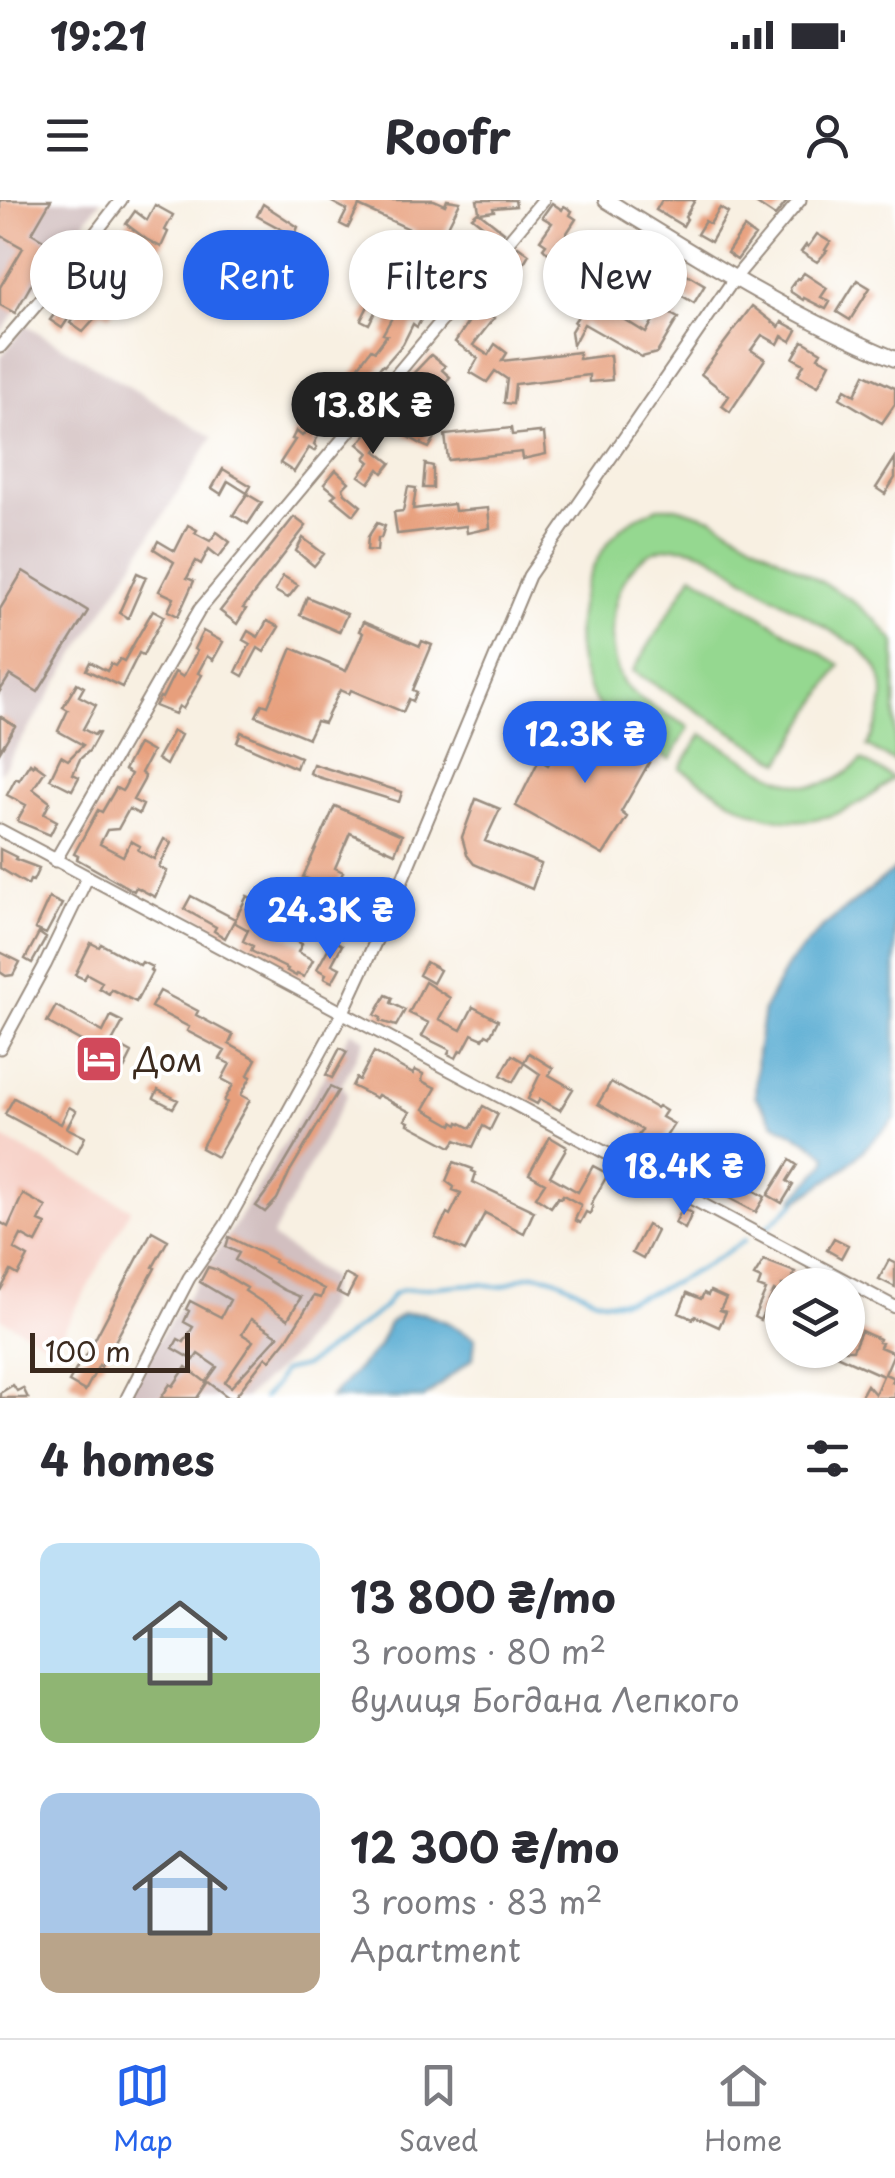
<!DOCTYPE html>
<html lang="en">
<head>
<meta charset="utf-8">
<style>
  :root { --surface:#fff; --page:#f2f2f3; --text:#2b2b33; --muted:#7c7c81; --line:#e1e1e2; --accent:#2563eb }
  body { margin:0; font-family:"Playpen Sans",sans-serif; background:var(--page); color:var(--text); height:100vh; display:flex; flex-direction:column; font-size:38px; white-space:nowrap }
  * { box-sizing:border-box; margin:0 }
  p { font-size:32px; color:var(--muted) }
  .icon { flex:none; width:55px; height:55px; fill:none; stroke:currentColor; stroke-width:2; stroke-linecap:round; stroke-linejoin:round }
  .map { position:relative; height:1198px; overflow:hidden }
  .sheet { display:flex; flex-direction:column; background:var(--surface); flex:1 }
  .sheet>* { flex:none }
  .top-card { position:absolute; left:30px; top:30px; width:835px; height:90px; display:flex; gap:20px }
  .buttons { position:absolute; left:765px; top:1068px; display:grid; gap:20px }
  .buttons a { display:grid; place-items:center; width:100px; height:100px; border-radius:50%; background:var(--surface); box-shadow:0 2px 8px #0004; font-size:50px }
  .scale { position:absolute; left:30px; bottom:25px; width:160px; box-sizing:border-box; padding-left:10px; border:5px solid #3b2a1e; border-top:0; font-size:28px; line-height:35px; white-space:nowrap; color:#3b2a1e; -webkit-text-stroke:8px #fff; paint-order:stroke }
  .price { position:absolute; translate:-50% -85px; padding:0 22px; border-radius:35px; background:var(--accent); color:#fff; font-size:32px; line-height:65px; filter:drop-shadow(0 2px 5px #0008) }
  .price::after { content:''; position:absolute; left:50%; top:60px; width:30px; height:22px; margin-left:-15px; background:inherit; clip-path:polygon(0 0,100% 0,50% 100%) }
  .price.active { background:#222; color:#fff }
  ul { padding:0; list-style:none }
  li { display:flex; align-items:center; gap:30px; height:250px; padding:0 40px }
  li span { display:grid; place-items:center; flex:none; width:280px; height:200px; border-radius:20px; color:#555 }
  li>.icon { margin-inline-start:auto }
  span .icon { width:120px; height:120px; fill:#fffc; stroke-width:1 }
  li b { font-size:42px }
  h2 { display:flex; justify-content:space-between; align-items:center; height:120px; padding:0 40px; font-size:42px }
  .tag { padding:0 35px; border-radius:45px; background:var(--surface); box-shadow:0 2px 8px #0004; font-size:35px; line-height:90px }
  .tag.active { background:var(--accent); color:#fff }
  .status { display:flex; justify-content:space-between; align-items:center; height:70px; padding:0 50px; background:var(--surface); direction:ltr }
  .status svg { height:28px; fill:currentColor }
  header { display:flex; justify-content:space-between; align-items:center; height:130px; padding:0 40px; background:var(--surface); font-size:45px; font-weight:700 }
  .tab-bar { display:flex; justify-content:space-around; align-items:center; height:140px; border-top:2px solid var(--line); background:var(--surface); font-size:28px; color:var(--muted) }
  .tab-bar a { display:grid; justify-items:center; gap:5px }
  .tab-bar .active { color:var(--accent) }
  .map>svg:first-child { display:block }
  .built { fill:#f7d1c8 }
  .industrial { fill:#d2bfc0 }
  .green { fill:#95d890; stroke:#688157; stroke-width:2.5 }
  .water { fill:#56abd2; stroke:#486a78; stroke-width:2.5 }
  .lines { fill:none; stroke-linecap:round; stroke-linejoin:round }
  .stream { stroke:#56abd2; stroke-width:4 }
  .building { fill:#e79f7c; fill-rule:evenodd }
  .minor-casing { stroke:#9a8d80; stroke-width:15 }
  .tertiary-casing { stroke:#9a8d80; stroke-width:18 }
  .minor { stroke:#fff; stroke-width:11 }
  .tertiary { stroke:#fff; stroke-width:14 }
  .labels { text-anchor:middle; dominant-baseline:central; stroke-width:8; stroke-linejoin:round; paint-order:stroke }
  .poi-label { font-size:32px; fill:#3b2a1e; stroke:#fff; text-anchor:start }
</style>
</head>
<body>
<div class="status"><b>19:21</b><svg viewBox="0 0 49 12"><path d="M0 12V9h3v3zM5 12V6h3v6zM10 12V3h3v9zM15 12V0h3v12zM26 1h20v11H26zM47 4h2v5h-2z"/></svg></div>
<header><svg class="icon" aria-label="menu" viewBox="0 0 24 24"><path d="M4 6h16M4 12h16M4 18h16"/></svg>Roofr<svg class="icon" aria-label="person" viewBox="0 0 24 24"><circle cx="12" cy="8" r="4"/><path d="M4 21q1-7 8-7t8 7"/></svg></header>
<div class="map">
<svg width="895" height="1198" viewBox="0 0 895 1198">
  <rect width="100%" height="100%" fill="#fff"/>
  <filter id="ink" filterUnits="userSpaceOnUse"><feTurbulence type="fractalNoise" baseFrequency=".01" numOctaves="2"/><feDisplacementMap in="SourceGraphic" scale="20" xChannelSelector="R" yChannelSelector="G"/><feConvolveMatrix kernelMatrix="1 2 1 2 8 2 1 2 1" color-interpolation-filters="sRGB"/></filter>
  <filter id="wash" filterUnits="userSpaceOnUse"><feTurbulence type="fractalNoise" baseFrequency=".0048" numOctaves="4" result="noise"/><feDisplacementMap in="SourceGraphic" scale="40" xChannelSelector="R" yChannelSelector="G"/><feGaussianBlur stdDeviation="2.25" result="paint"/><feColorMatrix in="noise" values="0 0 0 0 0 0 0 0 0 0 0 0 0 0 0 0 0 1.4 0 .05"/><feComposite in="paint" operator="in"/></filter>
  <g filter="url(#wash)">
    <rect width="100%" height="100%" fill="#f8f0e2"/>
    <path class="built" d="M0,936L131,1009L54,1148L0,1118Z"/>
    <path class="industrial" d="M0,0H101L0,133Z
      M26,125L213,237L0,574V158Z
      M351,831L365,839L342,884L347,895L272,1037L331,1078L327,1106L295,1154L245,1198H120L237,1022Z"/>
    <path class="green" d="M661,307H676L712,318L849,398L877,421L895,443V562L867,546C878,526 889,497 879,473C875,462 865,455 858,447C820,424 783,402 746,379C730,369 712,353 693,349C620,332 597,426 621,479C629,497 671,516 689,527L670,560C645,543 612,528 596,502C563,448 576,374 620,329C632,318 647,313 661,307Z
      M693,374L840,465L781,562L633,471Z
      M702,534C720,545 738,555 756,566C797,590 825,596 862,560L893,578C850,618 796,635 741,606C720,595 701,581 680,568Z"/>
    <path class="water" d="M895,669V919L844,969L794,1003V998L825,964L827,956L809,942L774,923L755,896L757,853L764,809L788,764L823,727Z
      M422,1113L446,1122L475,1138L473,1158L424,1198H330L378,1147L389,1123L402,1114Z"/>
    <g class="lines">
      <path class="stream" d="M766,1028L796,1002
        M263,1198L276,1184L282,1171L305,1166L355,1130L383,1108L393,1094L402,1090C428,1089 453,1084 480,1084C487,1084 495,1088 503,1086C513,1083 521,1076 532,1075C557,1073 575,1091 597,1099C633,1113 715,1061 745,1040"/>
    </g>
    <g id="blocks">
      <path class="building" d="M0,0H51L32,33L53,46L15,113L0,105V87L23,48L0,35Z
        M328,0H434L445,5L447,0L460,2L444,34L450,37L441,56L432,52L417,78L430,86L419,104L427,109L417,127L413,124L403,144L384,166L382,165L343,217L326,207L347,182L371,149L375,151L387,135L383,134L396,110L380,102L369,124L361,120L377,88L374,86L379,74L398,85L390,99L409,109L418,90L402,80L421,46L412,41L416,32L359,6L348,28L340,24L347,10Z
        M477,0H515L516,6L493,8L494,11L480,13L504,32L499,38L472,17L479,11Z
        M662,0H695L685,17L687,19L683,26L656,10Z
        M751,0H788L775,16Z
        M552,3L562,10L564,6L572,11L570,15L576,19L561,42L571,51L566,58L555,50L550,55L543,48L546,44L540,40L552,23L542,17Z
        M263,4L298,27L294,36L257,16Z
        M155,5L173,15L165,30L168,32L161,47L146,39L126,24L135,11L147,20Z
        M720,8L728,13L711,42L697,34L705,21L710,24Z
        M744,28L755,36L737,60L727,53Z
        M817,34L830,42L825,50L827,51L817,62L801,52L806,45L808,47Z
        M112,39L125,47L123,50L145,65L150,56L162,63L154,78L149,76L140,89L110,68L101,79L90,70L94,65L89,61L96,53L101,56Z
        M518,46L529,54L519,71L521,73L516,80L512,77L510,80L498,71Z
        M640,46L705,85L694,103L630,64Z
        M447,60L460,68L451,82L438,74Z
        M621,61L628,66L617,84L626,89L612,112L646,133L660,108L678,118L657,153L642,157L584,124L573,145L571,131L576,123L574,122L584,108L589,111Z
        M804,73L827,88L821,97L830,102L826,109L804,98L803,100L791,92L790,88L797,78L799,79Z
        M857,80L870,88L850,120L837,112Z
        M76,81L116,105L110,116L102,111L83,132L70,123L85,100L70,91Z
        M479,106L494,118L473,145L488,155L495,144L507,153L502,161L579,152V159L610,155L612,180L589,182V175L515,184L513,204L504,203L507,179L495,171L487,182L470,172L478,158L455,142Z
        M752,106L779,127L782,122L797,130L791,141L782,136L778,144L762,135L751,150L765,159L730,212L722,206L729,196L701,174Z
        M59,108L70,116L62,128L50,120Z
        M803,141L821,152L818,157L830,163L818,186L798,175L804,164L793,158Z
        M431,155L445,166L442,170L450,177L443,186L435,179L429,186L423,181L420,185L410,177Z
        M865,174L895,188V204L882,223L840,198L845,189L855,195Z
        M393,200L432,226L425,238L436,236L429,248L422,245V242L421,244L404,234L406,230L383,215Z
        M511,228L512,235L540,232V234L544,233L546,254L523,259L522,252L448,260L445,235Z
        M307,230L318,236L314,244L317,247L314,251L309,248L294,272L280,263L295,240L292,239L296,231L302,236Z
        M369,231L383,242L376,251L391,263L383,273L379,269L369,283L359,276L370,262L365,258L369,253L358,244Z
        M895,258V278L885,294L876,288Z
        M425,264L433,266V288H423Z
        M223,269L251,286L247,293L228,281L221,294L212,288Z
        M336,270L349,282L343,288L345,293L361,306L354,315L332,297L336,294L324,284Z
        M408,287L416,288L413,309L454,304L455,311L488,308L490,328L467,333L466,326L397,334L394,312L403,311Z
        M247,294L262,303L248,324L233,315Z
        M294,317L306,326L243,408L246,409L237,424L220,411Z
        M377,323L385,326L381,338H378L377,351L367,350L368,337Z
        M188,325L197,330L195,333L210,341L217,332L230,342L219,357L209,349L201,364L196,361L187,378L194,381L178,416L168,411L174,398L159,391L174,362L154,349L158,341L175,351Z
        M303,338L324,354L314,366L296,351Z
        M23,371L88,411L38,492L10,475L0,491V409Z
        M137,373L146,377L128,418L119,413Z
        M283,376L298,385L288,398L275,391Z
        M307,397L347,414L339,432L300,415Z
        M153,410L164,416L143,455L139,453L122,487L86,470L90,462L107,471L111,464L115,466L120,459L124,461Z
        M267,421L279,427L264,452L258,448L243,476L236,472L250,444L243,440L248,431L258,437Z
        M363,422L420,446L422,441L432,445L413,490L417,492L413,501L409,499L403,512L351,490L349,494L340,490L324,523L316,521L308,538L256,516L262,504L268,506L292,448L346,471L363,433L359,431Z
        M203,431L223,442L213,460L207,456L198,473L202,475L183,509L179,506L175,514L155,506L160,497L162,498L175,472L183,477L197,451L194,449Z
        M77,483L84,487L79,496L96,505L83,529L94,535L97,532L99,533L89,551L80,559L73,574L79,577L72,590L50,579L61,556L68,560L83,545L58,531L68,510L63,507Z
        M0,516L15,526L0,551Z
        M579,516L650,561L621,612L627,617L603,655L516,606L539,560L548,565Z
        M173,531L181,535L166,565L157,559Z
        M241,532L300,557L296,568L237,542Z
        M138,544L152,552L141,573L145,576L144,580L133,600L143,605L139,614L129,609L118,629L107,630L100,644L123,656L131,641L140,646L138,650L154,659L164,639L171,643L159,667L167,671L155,697L136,687L134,691L77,659L78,656L74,654L98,610L102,612L116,588L122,591L124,588L131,574L124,570Z
        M30,563L33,566L34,563L45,571L33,589L50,602L44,614L57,621L50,635L17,621L26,605L7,595L16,578L19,580Z
        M313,564L402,592L399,602L318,577L310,573Z
        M476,599L500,609L485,641L541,664L532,689L474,664L467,655L462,637Z
        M335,606L402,635L395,653L350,633L335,668L343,672L335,691L303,677Z
        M0,649L16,657L15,659L39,668L33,681L30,680L28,685L0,668Z
        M276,694L290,701L276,729L283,732L282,734L302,744L298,752L313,760L304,777L297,774L296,776L287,771L288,769L251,751L253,746L243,741L248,730L234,722L247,696L269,706Z
        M191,696L235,719L225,738L214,731L216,727L184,709Z
        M49,698L62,704L46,734L35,729Z
        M39,733L46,738L32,763L25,759Z
        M333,740L342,745L332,764L340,768L332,782L324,778L326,774L317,769Z
        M91,743L99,747L101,744L140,765L142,762L152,767L150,770L152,772L136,802L111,789L109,794L99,788L102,782L87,774L84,779L75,775Z
        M0,752L20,762L13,775L6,776L0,772Z
        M426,762L440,770L433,783L419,775Z
        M425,782L450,798L439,819L461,830L473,807L498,820L490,836L486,834L483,839L472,834L463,851L460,850L456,858L448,854L450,850L422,836L429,823L409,813Z
        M160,791L198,811L196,815L233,835L229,844L256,859L248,875L251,877L241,895L250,900L217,957L201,948L227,902L224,901L233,885L222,879L230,864L220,859L225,851L187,831L189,827L151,807Z
        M386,795L393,798L391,803L405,810L396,826L380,821L381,818L375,815Z
        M56,806L103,832L111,816L123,822L112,842L132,853L124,869L86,848L88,845L47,822Z
        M340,848L347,852L332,878L326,875Z
        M374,852L413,874L415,870L423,874L422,881L436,888L424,909L452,925L453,922L458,925L459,922L471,928L483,906L498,914L490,930L483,926L473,947L456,940L451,947L408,924L409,922L405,920L410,912L378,895L376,898L352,886L356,878L359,880Z
        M529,853L553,868L549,875L573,889L560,910L540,899L537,904L528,899L540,874L524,863L513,882L501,875L512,855L524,862Z
        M611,882L656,908L658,906L666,911L662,917L674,924L660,946L671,952L664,964L639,951L636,955L628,949L642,930L598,904Z
        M330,887L338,891L290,971L277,999L265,1012L256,1006L275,980Z
        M158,890L178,900L173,908L154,898Z
        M14,898L61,924L69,907L76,911L67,928L85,937L77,953L5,914Z
        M550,937L567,947L550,976L578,992L593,966L608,974L591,1004L593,1005L590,1014L586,1012L580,1023L575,1020L581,1005L563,995L561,998L558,997L551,1007L536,997L545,983L529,974Z
        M790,960L797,965L787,981L793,985L782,1003L768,995Z
        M454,962L473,969L472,971L476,973L473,982L534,1011L524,1033L485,1013L465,1051L435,1037L447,1013L450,1015L461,993L453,990L454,987L446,981Z
        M698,963L719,973L721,967L749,982L746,986L765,997L756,1012L691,978Z
        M23,994L46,1007L39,1021L46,1024L36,1043L21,1035L14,1049L28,1057L18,1075L11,1071L0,1091V1022L8,1027Z
        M683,1008L692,1013L685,1029L675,1023Z
        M647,1025L657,1031L643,1059L632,1053Z
        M152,1031L168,1040L153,1067L155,1068L101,1167L99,1165L85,1191L69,1182L83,1157L85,1158Z
        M229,1037L275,1060L274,1062L324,1089L321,1098L314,1096L287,1139L270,1160L266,1157L234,1198H229L207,1181L217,1167L198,1154L194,1160L173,1148L178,1139L184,1142L193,1127L184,1122L189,1111L186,1109L190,1101L221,1117L230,1100L200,1082L208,1067L217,1070L247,1088L245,1091L288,1119L301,1097L284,1090L235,1060L239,1053L226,1047ZM251,1119L278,1136L231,1187L225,1182L253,1141L242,1134Z
        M834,1038L848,1045L841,1058L827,1050Z
        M764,1060L795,1072L789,1085H782V1095L774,1091L760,1120L754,1117L766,1090L758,1087L761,1079L754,1076Z
        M889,1060L895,1063V1087L879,1079Z
        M345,1074L356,1080L347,1097L337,1092Z
        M710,1091L726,1098L720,1110L726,1112L719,1127L695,1116L693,1119L679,1113L687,1093L701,1099L704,1093L708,1095Z
        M861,1131L879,1139L878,1142L882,1143L880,1147L894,1153L885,1174L894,1178L892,1182L895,1184V1198H860L867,1185L875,1194L883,1176L825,1150H853Z
        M186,1167L207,1183L197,1198H161L170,1184L173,1186Z
        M13,1185L17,1191L23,1188L28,1198H0V1193Z"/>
    </g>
  </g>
  <g filter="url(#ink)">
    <use href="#blocks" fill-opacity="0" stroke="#9a8d80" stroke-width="2.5"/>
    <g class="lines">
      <g class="minor-casing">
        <path id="minor" d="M0,147L73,62L121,0
          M0,630L895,1107
          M55,661L200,409L543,0
          M0,848L45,765L87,678
          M127,1198L189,1078L225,1026L343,812L385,721L529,376L734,79L800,0"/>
      </g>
      <g class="tertiary-casing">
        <path id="tertiary" d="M606,0C700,58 793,117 895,159"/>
      </g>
      <use href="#minor" class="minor"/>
      <use href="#tertiary" class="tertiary"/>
    </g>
  </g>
  <defs>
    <g id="hotel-square" transform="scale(2.5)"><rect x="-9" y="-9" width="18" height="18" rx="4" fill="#d1495b" stroke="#fff"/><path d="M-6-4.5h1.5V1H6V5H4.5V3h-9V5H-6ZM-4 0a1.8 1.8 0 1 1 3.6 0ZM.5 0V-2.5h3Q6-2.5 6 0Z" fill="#fff"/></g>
  </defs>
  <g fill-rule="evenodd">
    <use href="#hotel-square" x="99" y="859"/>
  </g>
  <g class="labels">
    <g class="poi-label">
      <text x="134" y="859">Дом</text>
    </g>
  </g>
</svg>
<div class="buttons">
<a><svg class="icon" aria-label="layers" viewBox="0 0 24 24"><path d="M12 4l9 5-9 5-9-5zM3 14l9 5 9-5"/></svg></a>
</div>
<div class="scale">100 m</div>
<b class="price active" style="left:373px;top:257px">13.8K ₴</b>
<b class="price" style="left:585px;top:586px">12.3K ₴</b>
<b class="price" style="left:330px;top:762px">24.3K ₴</b>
<b class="price" style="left:684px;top:1018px">18.4K ₴</b>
<div class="top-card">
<a class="tag">Buy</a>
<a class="tag active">Rent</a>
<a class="tag">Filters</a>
<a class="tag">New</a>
</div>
</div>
<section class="sheet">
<h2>4 homes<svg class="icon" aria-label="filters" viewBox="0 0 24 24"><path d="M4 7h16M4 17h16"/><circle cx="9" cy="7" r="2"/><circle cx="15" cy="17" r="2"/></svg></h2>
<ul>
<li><span style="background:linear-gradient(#bfe0f5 65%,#8fb573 0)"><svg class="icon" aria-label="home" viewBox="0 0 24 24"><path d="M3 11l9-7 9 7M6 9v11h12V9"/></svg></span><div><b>13 800 ₴/mo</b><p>3 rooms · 80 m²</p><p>вулиця Богдана Лепкого</p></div></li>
<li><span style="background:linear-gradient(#a9c7e8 70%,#b9a48a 0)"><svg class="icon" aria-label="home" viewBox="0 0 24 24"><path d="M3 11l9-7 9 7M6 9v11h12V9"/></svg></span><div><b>12 300 ₴/mo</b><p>3 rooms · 83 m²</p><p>Apartment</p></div></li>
</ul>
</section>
<nav class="tab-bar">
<a class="active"><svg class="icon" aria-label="map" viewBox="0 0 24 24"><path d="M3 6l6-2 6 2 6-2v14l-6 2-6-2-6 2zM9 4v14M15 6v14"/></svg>Map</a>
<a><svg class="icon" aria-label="saved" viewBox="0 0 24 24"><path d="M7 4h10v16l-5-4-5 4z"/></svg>Saved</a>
<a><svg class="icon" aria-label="home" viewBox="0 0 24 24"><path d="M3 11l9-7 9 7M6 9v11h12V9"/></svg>Home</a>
</nav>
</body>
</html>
